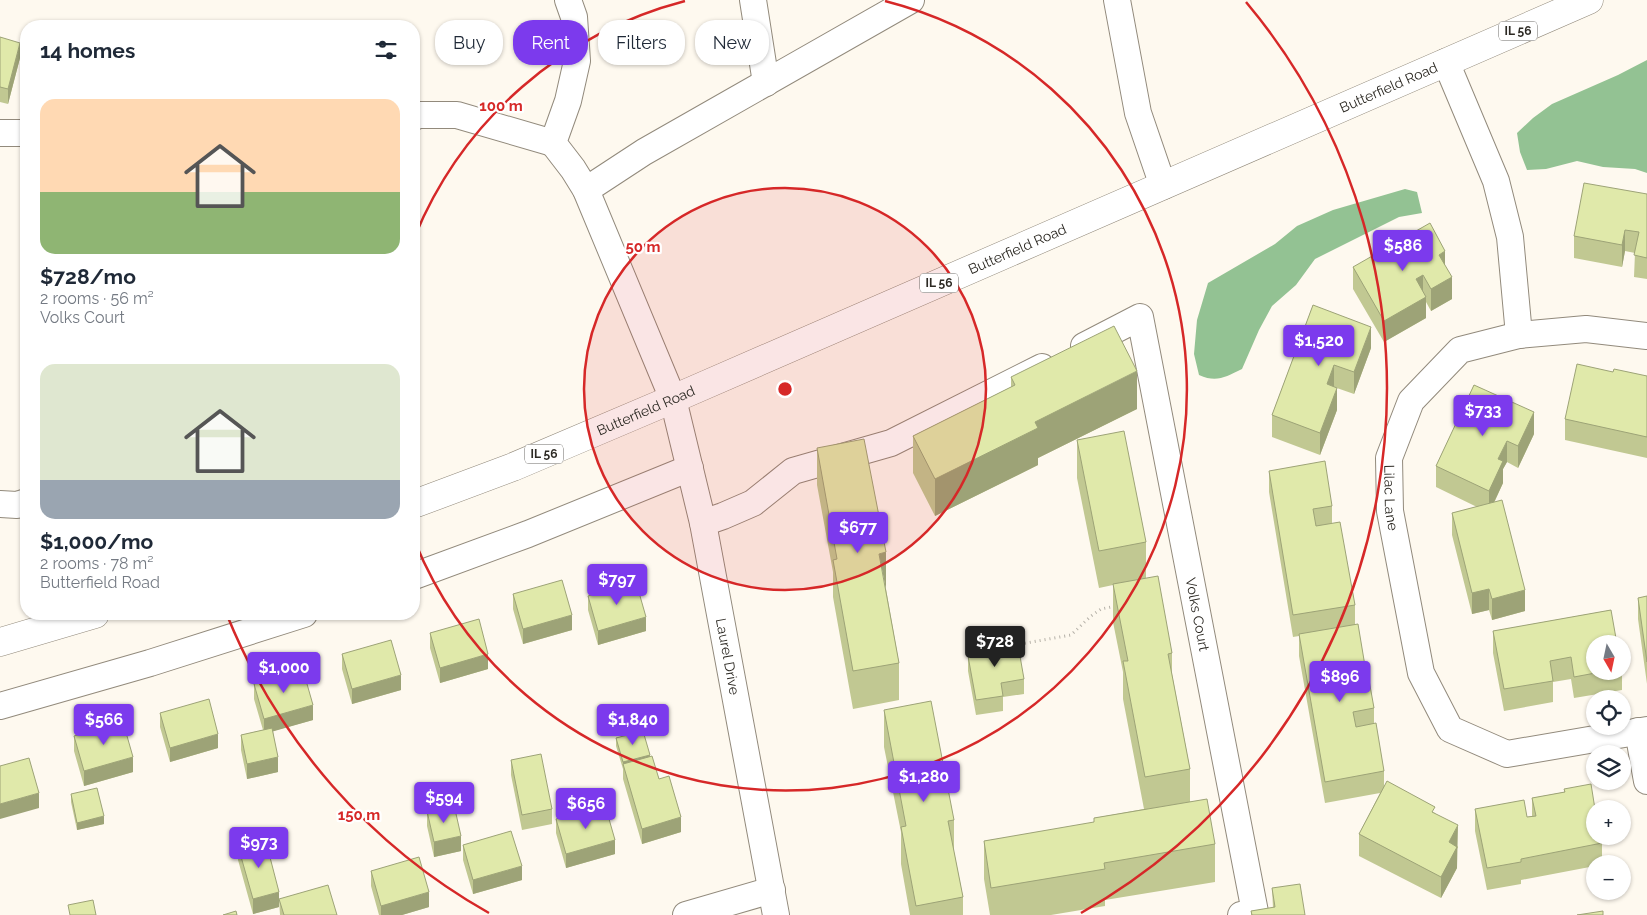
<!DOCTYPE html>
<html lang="en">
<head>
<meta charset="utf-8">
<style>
  :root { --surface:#fff; --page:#f2f2f3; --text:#1f2937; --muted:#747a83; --accent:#7c3aed }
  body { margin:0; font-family:Raleway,sans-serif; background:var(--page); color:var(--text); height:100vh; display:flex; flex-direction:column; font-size:19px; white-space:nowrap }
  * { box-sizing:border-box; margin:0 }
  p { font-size:16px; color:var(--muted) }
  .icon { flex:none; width:28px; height:28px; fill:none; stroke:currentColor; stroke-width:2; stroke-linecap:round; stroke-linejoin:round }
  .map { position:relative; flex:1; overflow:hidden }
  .sheet { position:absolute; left:20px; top:20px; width:400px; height:600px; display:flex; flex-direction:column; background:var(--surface); border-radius:20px; box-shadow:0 1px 4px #0004 }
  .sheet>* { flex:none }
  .banner { position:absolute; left:435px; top:20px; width:475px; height:45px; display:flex; gap:10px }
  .needle { width:32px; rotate:171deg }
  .fabs { position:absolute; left:1586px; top:635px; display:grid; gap:10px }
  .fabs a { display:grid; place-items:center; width:45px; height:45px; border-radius:50%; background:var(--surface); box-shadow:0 1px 4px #0004; font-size:25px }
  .price { position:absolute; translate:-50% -42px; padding:0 11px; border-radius:5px; background:var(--accent); color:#fff; font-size:16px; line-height:32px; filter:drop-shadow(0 1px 2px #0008) }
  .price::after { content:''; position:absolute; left:50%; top:30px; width:15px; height:11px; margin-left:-8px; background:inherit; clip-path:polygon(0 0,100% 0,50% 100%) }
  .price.on { background:#222; color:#fff }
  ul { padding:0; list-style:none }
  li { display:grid; align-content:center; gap:10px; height:265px; padding:0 20px }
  li span { display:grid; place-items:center; height:155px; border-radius:15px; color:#555 }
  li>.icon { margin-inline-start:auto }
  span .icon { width:90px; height:90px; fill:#fffc; stroke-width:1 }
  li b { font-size:21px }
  h2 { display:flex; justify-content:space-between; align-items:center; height:60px; padding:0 20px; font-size:21px }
  .chip { padding:0 18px; border-radius:20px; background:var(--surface); box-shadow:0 1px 4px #0004; font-size:18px; line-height:45px }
  .chip.on { background:var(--accent); color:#fff }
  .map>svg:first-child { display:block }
  .water { fill:#93c293 }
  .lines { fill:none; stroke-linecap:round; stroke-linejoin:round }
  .minor-casing { stroke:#928a7c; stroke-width:28 }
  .major-casing { stroke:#928a7c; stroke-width:29 }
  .path { stroke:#b5b1a8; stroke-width:3; stroke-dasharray:1 4; stroke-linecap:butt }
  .minor { stroke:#fff; stroke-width:26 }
  .major { stroke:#fff; stroke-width:28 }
  .wall { fill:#c1c892 }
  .shaded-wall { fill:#9da377 }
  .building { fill:#e0e9aa; stroke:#9da377 }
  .ring { fill:none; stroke:#d62828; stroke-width:2.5 }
  .labels { text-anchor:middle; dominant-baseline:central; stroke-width:4.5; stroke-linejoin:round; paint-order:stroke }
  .shield { fill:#fff; stroke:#6b6965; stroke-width:1 }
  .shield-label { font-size:12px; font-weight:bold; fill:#2c2923 }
  .street-label { font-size:14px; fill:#2c2923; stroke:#fff }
  .centre { fill:#d62828; stroke:#fff; stroke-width:2.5 }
  .ring-label { font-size:15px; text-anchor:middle; font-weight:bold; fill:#d62828; stroke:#fff; stroke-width:4.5; stroke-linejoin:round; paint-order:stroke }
</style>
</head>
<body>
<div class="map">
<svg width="1647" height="915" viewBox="0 0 1647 915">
  <rect width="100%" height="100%" fill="#fef9ef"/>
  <path class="water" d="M1647,60V173L1635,169L1603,167L1577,161L1546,169L1527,170L1520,152L1517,133L1533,118L1552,104L1618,75Z
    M1405,189L1417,192L1422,213L1399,217L1315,259L1296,285L1272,306L1259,330L1242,369C1225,377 1217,383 1199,375L1194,354L1197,320L1208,283L1275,244L1297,226L1333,210Z"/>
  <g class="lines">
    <g class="minor-casing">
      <g id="minor">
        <path id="s1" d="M568,0L574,17L577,61L568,101L553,143L573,169L586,190L673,399L703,523L776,915"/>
        <path d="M753,0L766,83"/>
        <path d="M1117,0L1138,113L1163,186"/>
        <path d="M1446,62L1496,181L1510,237L1519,335"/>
        <path d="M414,117L419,115H457L553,143"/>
        <path d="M0,133H26"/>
        <path d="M586,190L644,152L911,0"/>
        <path id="s2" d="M1647,336L1586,329L1519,335L1460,350L1411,401L1389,458L1390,511L1421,673L1450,729L1507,754L1647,730"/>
        <path id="s3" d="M1084,346L1140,317L1255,912L1241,915"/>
        <path d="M0,504L17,505L26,502"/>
        <path d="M703,523L723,516L753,503L793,471L891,443L1042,367"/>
        <path d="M414,576L528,534L690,468"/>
        <path d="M0,706L150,663L304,614"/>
        <path d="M1638,731L1647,781"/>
        <path d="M686,915L772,890"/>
      </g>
    </g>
    <g class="major-casing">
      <g id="major">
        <path id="s4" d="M414,504L513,467L673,399L1589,0"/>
        <path d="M0,642L95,614"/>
      </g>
    </g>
    <path class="path" d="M1015,645L1071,635L1091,616L1101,609L1116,606"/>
    <use href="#minor" class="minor"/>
    <use href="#major" class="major"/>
  </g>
  <path class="wall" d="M0,37L20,58L8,104L0,102Z
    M1647,194V279L1634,277L1635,253L1625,251L1622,267L1574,258V236Z
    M1445,266L1452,299L1431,311L1426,302V318L1384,342L1353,289V267Z
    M1313,305L1371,348L1354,394L1334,387L1337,410L1320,455L1272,437V415Z
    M1613,372L1647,376V458L1565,440V419Z
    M1011,377L1137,409L1038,458V465L935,516L913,473V436L1011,387Z
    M1474,385L1534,434L1518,468L1507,462L1503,469V483L1494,503L1525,611L1492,620L1489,610L1472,614L1452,535V513L1477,507L1436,487V466Z
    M1077,440L1146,542V578L1172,653V674L1190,769V801L1215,844V882L1105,900V906L1051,915H990L984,879V841L1094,823V818L1144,809L1123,699V672L1113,622V585L1099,588L1077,478Z
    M817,448L886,589L899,663V700L853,709L833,597V572L817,485Z
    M1269,471L1332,506V523L1355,605V624L1366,672V681L1374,708V724L1384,771V786L1435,813L1458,847L1457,849V868L1441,898L1359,856V834L1380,793L1325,803L1299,656V636L1293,637L1269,492Z
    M513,594L572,630L523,644L513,609Z
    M588,596L646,631L598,645L588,610Z
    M1647,596V684L1638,619V598Z
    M1611,610L1595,671H1622V690L1574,698L1571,679L1553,682V702L1504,711L1493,653V631Z
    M430,633L488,669L440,683L430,648Z
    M983,645L1024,679V694L1003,697V711L976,715L968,671V656L983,654Z
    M342,654L401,690L352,704L342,669Z
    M254,684L313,720L273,731L278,772L247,779L241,750V735L263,730L254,699Z
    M884,710L954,820V852L963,897V915H910L901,864V832L884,747Z
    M160,713L218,748L170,762L160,727Z
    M74,736L133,772L84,786L74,751Z
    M616,738L650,756L681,832L642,844L623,779V769L616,746Z
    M511,760L552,809V824L522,830L511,775Z
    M1564,789L1602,843V864H1595V866L1521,880V884L1487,890L1475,831V809L1527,817L1532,816V798L1564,792Z
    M71,794L104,824L77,830L71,802Z
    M427,811L461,851L434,857L427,826Z
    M556,819L615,854L566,868L556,833Z
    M463,845L522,880L473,894L463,860Z
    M238,846L279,907L253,914L238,860Z
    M371,871L429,907L402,915H379L371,886Z
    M1272,888L1305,915H1251V911L1273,908Z
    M279,899L337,915H280Z"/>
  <path class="shaded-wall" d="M20,43V58L8,104V89Z
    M1625,230V251L1622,267V245Z
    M1445,251V272L1439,255Z
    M1423,275V296L1416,279Z
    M1452,277V299L1431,311V289Z
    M1426,297V318L1384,342V321Z
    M1371,327V348L1354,394V372Z
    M1334,365V387L1327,384Z
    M1137,371V409L1038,458V465L935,516V479L1035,422Z
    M1337,388V410L1320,455V433Z
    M1534,412V434L1518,468V446Z
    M1507,441V462L1503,469V483L1489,513V491L1498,459Z
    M886,552V590L879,554Z
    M1489,589V610L1472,614V593Z
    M1525,590V611L1492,620V599Z
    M572,615V630L523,644V629Z
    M646,617V631L598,645V631Z
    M488,654V669L440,683V668Z
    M401,675V690L352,704V689Z
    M313,705V720L264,734V719Z
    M218,734V748L170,762V748Z
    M650,755V762L623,764V769V762Z
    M133,757V772L84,786V771Z
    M278,757V772L247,779V764Z
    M39,793V808L0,819V804Z
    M104,816V824L77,830V823Z
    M681,817V832L642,844V829Z
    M1458,825L1457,868L1441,898V877L1449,842Z
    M461,836V851L434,857V842Z
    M615,840V854L566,868V854Z
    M522,866V880L473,894V880Z
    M279,892V907L253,914V899Z
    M429,892V907L402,915H381V906Z"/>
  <path class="building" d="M0,37L20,43L8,89L0,87Z
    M1584,183L1647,194V258L1634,255L1639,232L1625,230L1622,245L1574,236Z
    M1430,223L1445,251L1439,255L1452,277L1431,289L1423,275L1416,279L1426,297L1384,321L1353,267Z
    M1313,305L1371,327L1354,372L1334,365L1327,384L1337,388L1320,433L1272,415Z
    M1114,326L1137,371L1035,422L1038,428L935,479L913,436L1015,385L1011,377Z
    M1577,364L1613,372L1614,369L1647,376V437L1565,419Z
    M1474,385L1534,412L1518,446L1507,441L1498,459L1503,461L1489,491L1436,466Z
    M1124,431L1146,542L1099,551L1077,440Z
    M864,439L886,552L879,554L899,663L853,671L833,560L837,559L817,448Z
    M1325,461L1332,506L1313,509L1316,526L1340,522L1355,605L1293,615L1269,471Z
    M1502,500L1525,590L1492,599L1489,589L1472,593L1452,513Z
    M1158,576L1172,653L1168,654L1190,769L1145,777L1123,661H1128L1113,584Z
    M562,580L572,615L523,629L513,594Z
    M636,582L646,617L598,631L588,596Z
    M1647,596V662L1638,598Z
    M1611,610L1617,644H1595V671H1606L1574,677L1571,657L1550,661L1553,681L1504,689L1493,631Z
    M479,619L488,654L440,668L430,633Z
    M1358,624L1366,672L1349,675L1350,684L1369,680L1374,708L1353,712L1356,727L1376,723L1384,771L1325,782L1299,634Z
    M1017,639L1024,679L1001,683L1003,696L976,700L968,656L984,653L983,645Z
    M391,640L401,675L352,689L342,654Z
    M303,670L313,705L264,719L254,684Z
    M209,699L218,734L170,748L160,713Z
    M931,701L954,820L948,821L963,897L916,906L901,827L906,826L884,710Z
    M123,722L133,757L84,771L74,736Z
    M272,728L278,757L247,764L241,735Z
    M643,731L650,755L623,762L616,738Z
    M541,754L552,809L522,815L511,760Z
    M652,756L659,779L669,776L681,817L642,829L623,764Z
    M29,758L39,793L0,804V766Z
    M1387,781L1435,807L1432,812L1458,825L1449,842L1457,847L1441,877L1359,834Z
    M1591,784L1595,809V836H1601L1602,843L1521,859V862L1487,868L1475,809L1524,800L1527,817L1536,816L1532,798L1565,792L1564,789Z
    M97,788L104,816L77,823L71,794Z
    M1207,799L1215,844L1104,863L1105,869L991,888L984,841L1094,822V818Z
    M454,805L461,836L434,842L427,811Z
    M605,805L615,840L566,854L556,819Z
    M511,831L522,866L473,880L463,845Z
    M265,838L279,892L253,899L238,846Z
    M419,857L429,892L381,906L371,871Z
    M1300,884L1305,915H1252L1251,911L1275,907L1272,888Z
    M328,885L337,915H284L279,899Z
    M93,900L96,915H70L68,905Z
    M236,911L237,915H223Z
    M1603,911V915H1577Z"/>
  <circle cx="785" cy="389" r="201" fill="#d62828" fill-opacity=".12"/>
  <g class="ring">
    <circle cx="785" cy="389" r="201"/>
    <path d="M415 236A401 401 0 0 1 685 1M885 1A401 401 0 1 1 415 542"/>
    <path d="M489 913A602 602 0 0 1 227 615M1246 2A602 602 0 0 1 1081 913"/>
  </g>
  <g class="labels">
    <g class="shield">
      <rect x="1499" y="21.5" width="38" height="19" rx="4"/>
      <rect x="920" y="273.5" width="38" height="19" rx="4"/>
      <rect x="525" y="444.5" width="38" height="19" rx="4"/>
    </g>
    <g class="shield-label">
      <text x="1518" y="31">IL 56</text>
      <text x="939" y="283">IL 56</text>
      <text x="544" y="454">IL 56</text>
    </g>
    <g class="street-label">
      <text stroke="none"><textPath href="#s4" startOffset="1060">Butterfield Road</textPath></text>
      <text stroke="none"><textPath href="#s4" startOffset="655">Butterfield Road</textPath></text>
      <text stroke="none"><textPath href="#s4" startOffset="250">Butterfield Road</textPath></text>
      <text stroke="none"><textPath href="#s2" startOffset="361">Lilac Lane</textPath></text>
      <text stroke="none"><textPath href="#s3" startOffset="366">Volks Court</textPath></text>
      <text stroke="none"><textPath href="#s1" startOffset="695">Laurel Drive</textPath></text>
    </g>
  </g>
  <circle cx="785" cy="389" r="8" class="centre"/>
  <g class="ring-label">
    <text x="501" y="111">100 m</text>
    <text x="643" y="252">50 m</text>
    <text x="359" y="820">150 m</text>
  </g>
</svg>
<div class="fabs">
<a><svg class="needle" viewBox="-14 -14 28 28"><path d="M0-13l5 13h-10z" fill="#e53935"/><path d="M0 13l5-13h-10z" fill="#747a83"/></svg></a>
<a><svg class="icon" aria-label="locate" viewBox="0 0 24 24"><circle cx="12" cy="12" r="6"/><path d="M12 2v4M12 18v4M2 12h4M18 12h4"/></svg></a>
<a><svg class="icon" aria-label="layers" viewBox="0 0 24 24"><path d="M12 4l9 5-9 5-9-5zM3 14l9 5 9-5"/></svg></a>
<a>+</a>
<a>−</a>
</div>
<b class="price" style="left:1403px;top:272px">$586</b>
<b class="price" style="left:1319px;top:367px">$1,520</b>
<b class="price" style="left:1483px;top:437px">$733</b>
<b class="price" style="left:858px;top:554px">$677</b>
<b class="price" style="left:617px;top:606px">$797</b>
<b class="price on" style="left:995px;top:668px">$728</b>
<b class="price" style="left:284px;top:694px">$1,000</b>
<b class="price" style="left:1340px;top:703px">$896</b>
<b class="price" style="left:104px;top:746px">$566</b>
<b class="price" style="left:633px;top:746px">$1,840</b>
<b class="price" style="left:924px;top:803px">$1,280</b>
<b class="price" style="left:444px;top:824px">$594</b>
<b class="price" style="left:586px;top:830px">$656</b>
<b class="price" style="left:259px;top:869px">$973</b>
<div class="banner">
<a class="chip">Buy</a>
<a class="chip on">Rent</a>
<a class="chip">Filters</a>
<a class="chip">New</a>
</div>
<section class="sheet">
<h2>14 homes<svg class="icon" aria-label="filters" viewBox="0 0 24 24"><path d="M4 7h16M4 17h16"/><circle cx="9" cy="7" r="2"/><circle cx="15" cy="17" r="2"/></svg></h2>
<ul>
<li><span style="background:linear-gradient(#ffd9b3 60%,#8fb573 0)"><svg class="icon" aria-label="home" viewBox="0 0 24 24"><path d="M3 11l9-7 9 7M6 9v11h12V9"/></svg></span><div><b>$728/mo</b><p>2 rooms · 56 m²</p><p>Volks Court</p></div></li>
<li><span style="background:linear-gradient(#dfe7d0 75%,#9aa5b1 0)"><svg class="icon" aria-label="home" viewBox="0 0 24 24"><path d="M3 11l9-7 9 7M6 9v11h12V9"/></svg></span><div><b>$1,000/mo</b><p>2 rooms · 78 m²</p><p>Butterfield Road</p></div></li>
</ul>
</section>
</div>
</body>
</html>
